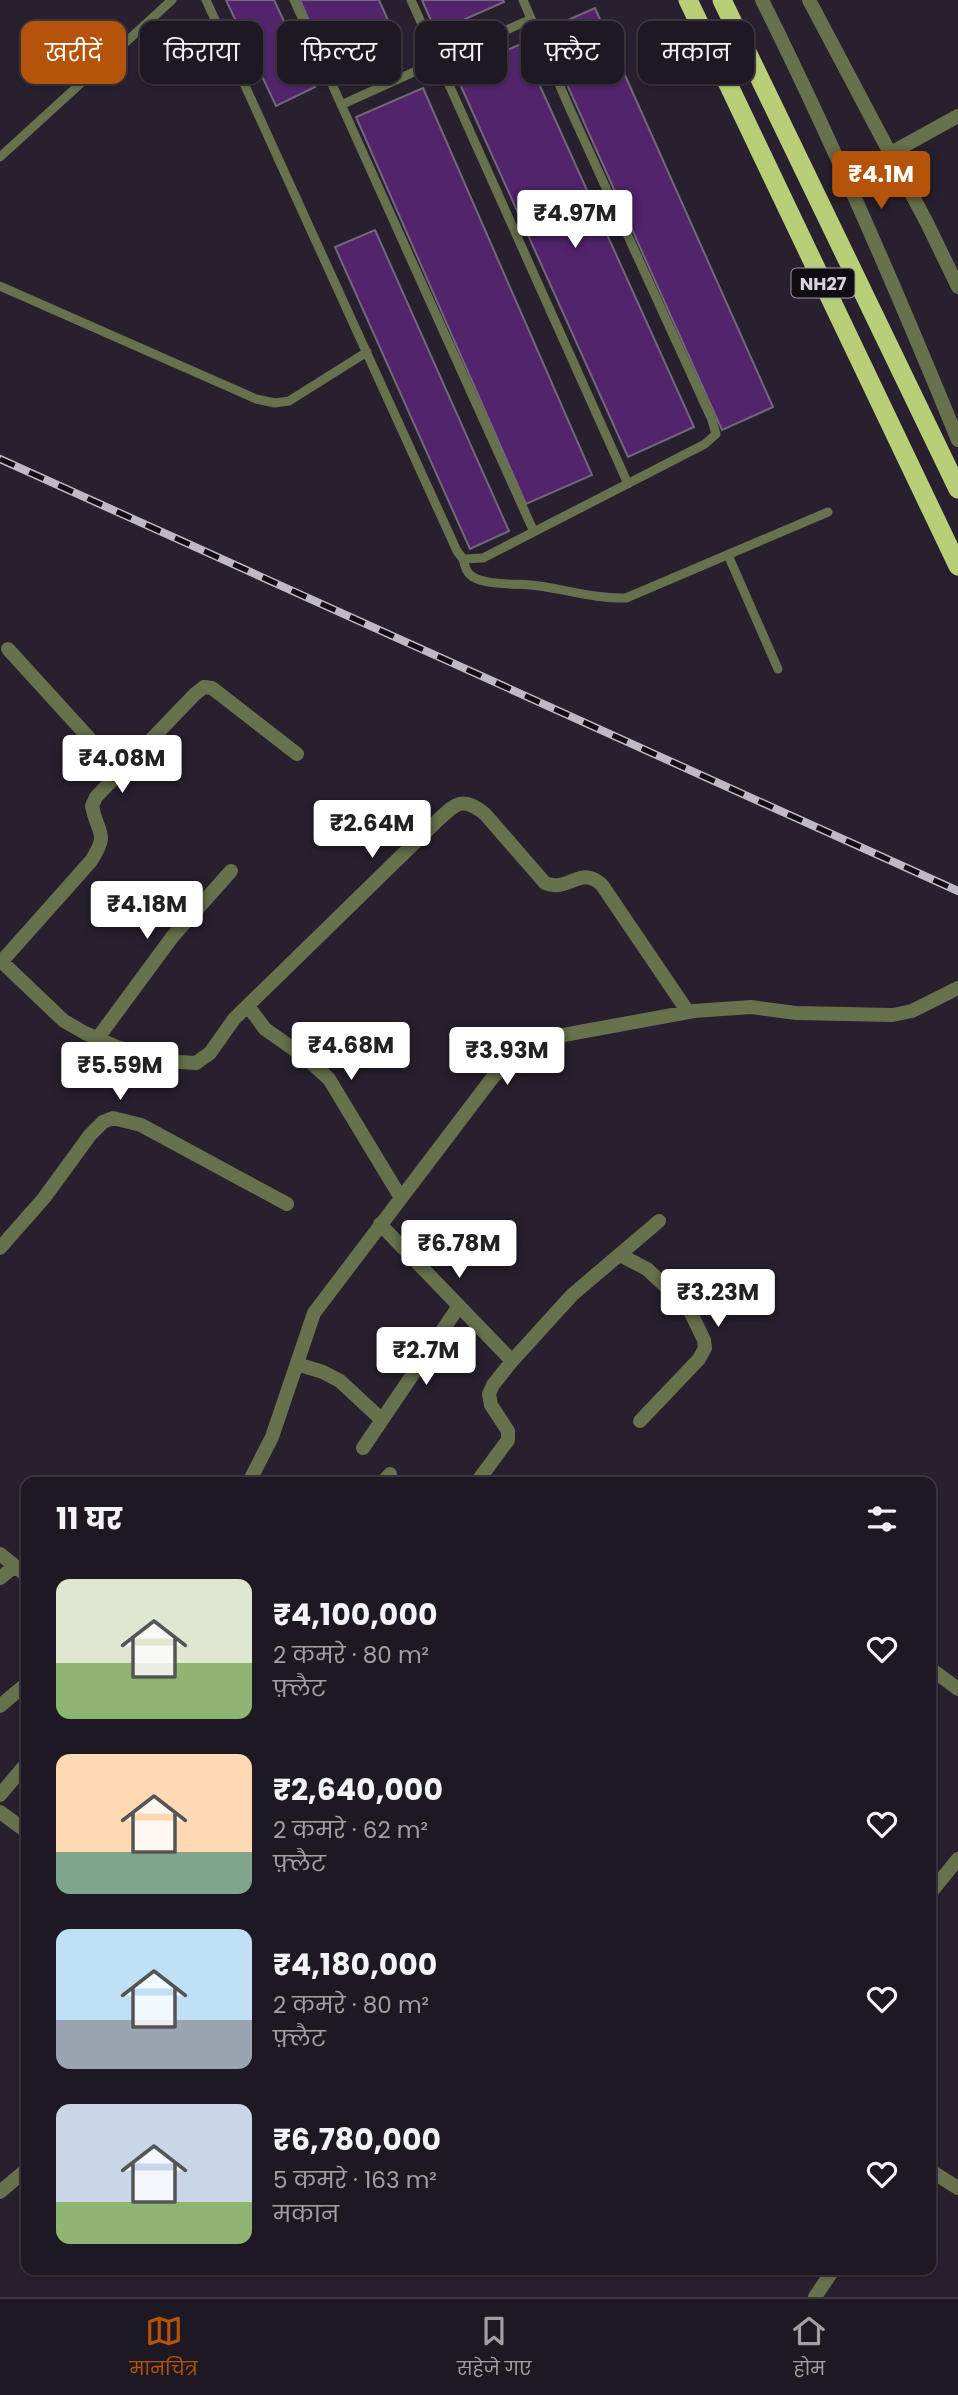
<!DOCTYPE html>
<html lang="hi">
<head>
<meta charset="utf-8">
<style>
  :root { --surface:#1e1822; --page:#26212a; --text:#f1f3f6; --muted:#a1a0a5; --line:#3c3740; --accent:#b45309 }
  body { margin:0; font-family:Poppins,"Noto Sans Devanagari",sans-serif; background:var(--page); color:var(--text); height:100vh; display:flex; flex-direction:column; font-size:26px; white-space:nowrap }
  * { box-sizing:border-box; margin:0 }
  p { font-size:23px; color:var(--muted) }
  .icon { flex:none; width:38px; height:38px; fill:none; stroke:currentColor; stroke-width:2; stroke-linecap:round; stroke-linejoin:round }
  .map { position:relative; flex:1; overflow:hidden }
  .sheet { position:absolute; left:21px; top:1477px; width:915px; height:798px; display:flex; flex-direction:column; background:var(--surface); border-radius:14px; box-shadow:0 2px 5px #0004,0 0 0 2px var(--line) }
  .sheet>* { flex:none }
  .banner { position:absolute; left:21px; top:21px; width:917px; height:63px; display:flex; gap:14px }
  .price { position:absolute; translate:-50% -60px; padding:0 16px; border-radius:7px; background:#fff; color:#222; font-size:23px; line-height:46px; filter:drop-shadow(0 2px 4px #0008) }
  .price::after { content:''; position:absolute; left:50%; top:42px; width:21px; height:16px; margin-left:-10px; background:inherit; clip-path:polygon(0 0,100% 0,50% 100%) }
  .price.active { background:var(--accent); color:#fff }
  ul { padding:0; list-style:none }
  li { display:flex; align-items:center; gap:21px; height:175px; padding:0 35px }
  li span { display:grid; place-items:center; flex:none; width:196px; height:140px; border-radius:14px; color:#555 }
  li>.icon { margin-inline-start:auto }
  span .icon { width:84px; height:84px; fill:#fffc; stroke-width:1 }
  li b { font-size:30px }
  h2 { display:flex; justify-content:space-between; align-items:center; height:84px; padding:0 35px; font-size:30px }
  .chip { padding:0 24px; border-radius:14px; background:var(--surface); box-shadow:0 2px 5px #0004,0 0 0 2px var(--line); font-size:24px; line-height:63px }
  .chip.active { background:var(--accent); color:#fff }
  .menu { display:flex; justify-content:space-around; align-items:center; height:98px; border-top:2px solid var(--line); background:var(--surface); font-size:19px; color:var(--muted) }
  .menu a { display:grid; justify-items:center; gap:4px }
  .menu .active { color:var(--accent) }
  .map>svg:first-child { display:block }
  .building { fill:#51246b; stroke:#726879; stroke-width:2 }
  .lines { fill:none; stroke-linecap:round; stroke-linejoin:round }
  .service { stroke:#67714c; stroke-width:9 }
  .minor { stroke:#67714c; stroke-width:14 }
  .trunk { stroke:#b8ce77; stroke-width:19 }
  .rail-casing { stroke:#bfb9c3; stroke-width:8 }
  .rail { stroke:#0f0c12; stroke-width:5; stroke-dasharray:16; stroke-linecap:butt }
  .labels { text-anchor:middle; dominant-baseline:central; stroke-width:5; stroke-linejoin:round; paint-order:stroke }
  .shield { fill:#0f0c12; stroke:#9c979f; stroke-width:2 }
  .shield-label { font-size:18px; font-weight:bold; fill:#d8d2dc }
</style>
</head>
<body>
<div class="map">
<svg width="958" height="2297" viewBox="0 0 958 2297">
  <rect width="100%" height="100%" fill="#28202e"/>
  <path class="building" d="M226,0H274L315,87L276,106Z
    M300,0H379L400,47L333,76Z
    M422,0H503L504,2L436,32Z
    M595,8L773,407L722,430L543,31Z
    M521,44L694,427L628,457L455,73Z
    M423,88L592,475L526,504L356,117Z
    M375,230L509,531L470,549L335,247Z"/>
  <g class="lines">
    <path class="service" d="M206,0L457,551L463,559L483,558L705,444L716,434L712,420L569,107L523,0
      M294,0L534,532
      M411,0L628,484
      M341,105L531,19
      M0,157L172,0
      M0,286L256,399L275,403L289,401L367,352
      M728,555L778,669
      M463,559C465,566 466,573 473,577C488,586 521,583 539,586C568,590 597,599 626,598L828,512"/>
    <path class="minor" d="M762,0C834,144 897,291 958,440
      M809,0L927,223L958,287
      M891,153L958,116
      M8,649L120,772
      M0,960L64,1021L85,1033L117,1047L166,1061L196,1063L210,1053L234,1019L438,820C457,802 463,797 485,814L545,883C570,893 580,864 602,885L688,1012
      M2,961L91,861C110,832 97,834 92,806L96,797L195,694L204,687L212,688L297,754
      M248,1006L265,1029L305,1057L329,1079L401,1198
      M97,1039L173,936L231,871
      M380,1224L512,1361
      M0,1248L44,1198L90,1135L103,1122L113,1118L141,1125L287,1204
      M620,1255L647,1269L688,1307L704,1340L705,1348L699,1359L640,1421
      M297,1364L323,1372L340,1381L382,1420
      M363,1448L459,1306
      M249,1482L272,1437L314,1313L493,1077L518,1052L548,1038L585,1031L694,1011L751,1007L796,1013L893,1015L912,1011L958,988
      M383,1482L390,1474
      M477,1482L508,1440V1431L491,1405L489,1394L493,1385L512,1361L572,1295L659,1221
      M0,1554L26,1575
      M0,1578L15,1566
      M931,1669L958,1689
      M0,1706L26,1684
      M0,1795L26,1764
      M0,1812L26,1831
      M931,1892L958,1859
      M931,2171L958,2188
      M0,2192L26,2170
      M815,2297L833,2270"/>
    <path class="trunk" d="M688,0L958,566
      M722,0L958,489"/>
    <g class="rail-casing">
      <path id="rail" d="M0,459L958,891"/>
    </g>
    <use href="#rail" class="rail"/>
  </g>
  <g class="labels">
    <rect class="shield" x="791.5" y="268.5" width="63" height="29" rx="5"/>
    <g class="shield-label">
      <text x="823" y="283">NH27</text>
    </g>
  </g>
</svg>
<b class="price active" style="left:881px;top:211px">₹4.1M</b>
<b class="price" style="left:575px;top:250px">₹4.97M</b>
<b class="price" style="left:122px;top:795px">₹4.08M</b>
<b class="price" style="left:372px;top:860px">₹2.64M</b>
<b class="price" style="left:147px;top:941px">₹4.18M</b>
<b class="price" style="left:351px;top:1082px">₹4.68M</b>
<b class="price" style="left:507px;top:1087px">₹3.93M</b>
<b class="price" style="left:120px;top:1102px">₹5.59M</b>
<b class="price" style="left:459px;top:1280px">₹6.78M</b>
<b class="price" style="left:718px;top:1329px">₹3.23M</b>
<b class="price" style="left:426px;top:1387px">₹2.7M</b>
<div class="banner">
<a class="chip active">खरीदें</a>
<a class="chip">किराया</a>
<a class="chip">फ़िल्टर</a>
<a class="chip">नया</a>
<a class="chip">फ़्लैट</a>
<a class="chip">मकान</a>
</div>
<section class="sheet">
<h2>11 घर<svg class="icon" aria-label="filters" viewBox="0 0 24 24"><path d="M4 7h16M4 17h16"/><circle cx="9" cy="7" r="2"/><circle cx="15" cy="17" r="2"/></svg></h2>
<ul>
<li><span style="background:linear-gradient(#dfe7d0 60%,#8fb573 0)"><svg class="icon" aria-label="home" viewBox="0 0 24 24"><path d="M3 11l9-7 9 7M6 9v11h12V9"/></svg></span><div><b>₹4,100,000</b><p>2 कमरे · 80 m²</p><p>फ़्लैट</p></div><svg class="icon" aria-label="heart" viewBox="0 0 24 24"><path d="M12 20l-8-8c-3-5 5-10 8-4 3-6 11-1 8 4z"/></svg></li>
<li><span style="background:linear-gradient(#ffd9b3 70%,#7fa58c 0)"><svg class="icon" aria-label="home" viewBox="0 0 24 24"><path d="M3 11l9-7 9 7M6 9v11h12V9"/></svg></span><div><b>₹2,640,000</b><p>2 कमरे · 62 m²</p><p>फ़्लैट</p></div><svg class="icon" aria-label="heart" viewBox="0 0 24 24"><path d="M12 20l-8-8c-3-5 5-10 8-4 3-6 11-1 8 4z"/></svg></li>
<li><span style="background:linear-gradient(#bfe0f5 65%,#9aa5b1 0)"><svg class="icon" aria-label="home" viewBox="0 0 24 24"><path d="M3 11l9-7 9 7M6 9v11h12V9"/></svg></span><div><b>₹4,180,000</b><p>2 कमरे · 80 m²</p><p>फ़्लैट</p></div><svg class="icon" aria-label="heart" viewBox="0 0 24 24"><path d="M12 20l-8-8c-3-5 5-10 8-4 3-6 11-1 8 4z"/></svg></li>
<li><span style="background:linear-gradient(#c9d6e8 70%,#8fb573 0)"><svg class="icon" aria-label="home" viewBox="0 0 24 24"><path d="M3 11l9-7 9 7M6 9v11h12V9"/></svg></span><div><b>₹6,780,000</b><p>5 कमरे · 163 m²</p><p>मकान</p></div><svg class="icon" aria-label="heart" viewBox="0 0 24 24"><path d="M12 20l-8-8c-3-5 5-10 8-4 3-6 11-1 8 4z"/></svg></li>
</ul>
</section>
</div>
<nav class="menu">
<a class="active"><svg class="icon" aria-label="map" viewBox="0 0 24 24"><path d="M3 6l6-2 6 2 6-2v14l-6 2-6-2-6 2zM9 4v14M15 6v14"/></svg>मानचित्र</a>
<a><svg class="icon" aria-label="saved" viewBox="0 0 24 24"><path d="M7 4h10v16l-5-4-5 4z"/></svg>सहेजे गए</a>
<a><svg class="icon" aria-label="home" viewBox="0 0 24 24"><path d="M3 11l9-7 9 7M6 9v11h12V9"/></svg>होम</a>
</nav>
</body>
</html>
